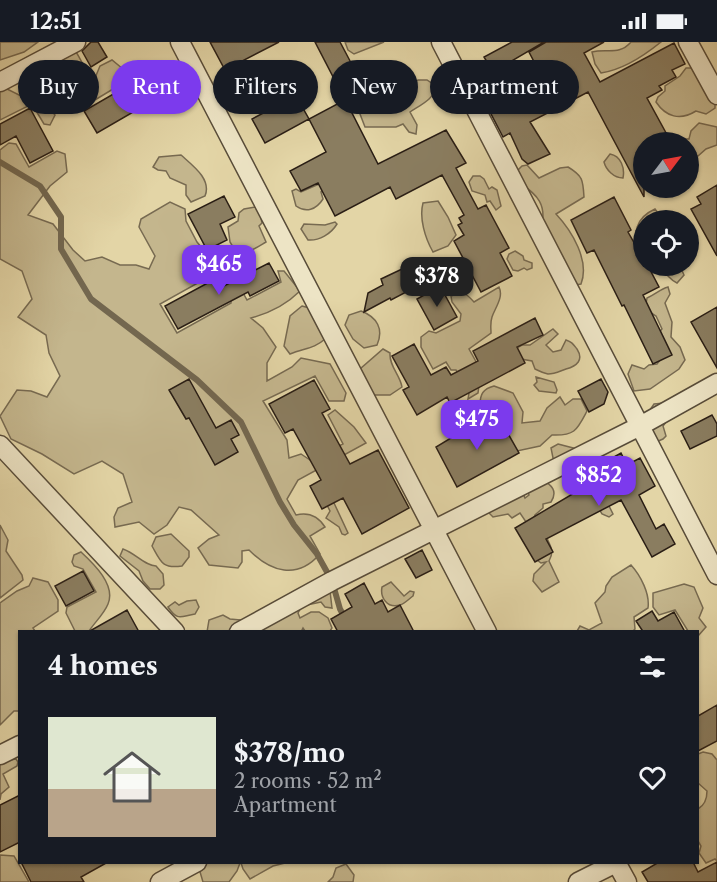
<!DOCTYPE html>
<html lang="en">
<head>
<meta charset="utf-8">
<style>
  :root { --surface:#171b24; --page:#20242c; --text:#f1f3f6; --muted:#9ea1a6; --accent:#7c3aed }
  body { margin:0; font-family:"Libre Caslon Text",serif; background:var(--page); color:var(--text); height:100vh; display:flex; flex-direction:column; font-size:22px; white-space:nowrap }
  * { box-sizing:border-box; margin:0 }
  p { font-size:20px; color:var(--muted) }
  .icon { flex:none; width:33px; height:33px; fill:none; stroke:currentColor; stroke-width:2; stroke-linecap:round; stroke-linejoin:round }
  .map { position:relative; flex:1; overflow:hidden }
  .sheet { position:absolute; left:18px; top:588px; width:681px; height:234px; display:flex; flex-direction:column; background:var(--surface); border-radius:0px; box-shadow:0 2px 4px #0004 }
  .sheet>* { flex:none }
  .guide { position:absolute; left:18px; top:18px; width:681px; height:54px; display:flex; gap:12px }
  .needle { width:39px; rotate:58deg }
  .tools { position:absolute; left:633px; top:90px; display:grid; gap:12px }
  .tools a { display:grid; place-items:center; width:66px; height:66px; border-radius:50%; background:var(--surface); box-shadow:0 2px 4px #0004; font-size:30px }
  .price { position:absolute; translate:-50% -51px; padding:0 14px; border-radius:12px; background:var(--accent); color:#fff; font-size:20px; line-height:39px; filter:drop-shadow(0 2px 3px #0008) }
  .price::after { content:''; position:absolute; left:50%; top:36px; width:18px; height:14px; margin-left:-9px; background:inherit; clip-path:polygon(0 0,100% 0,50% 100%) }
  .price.current { background:#222; color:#fff }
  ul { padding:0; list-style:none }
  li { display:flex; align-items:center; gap:18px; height:150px; padding:0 30px }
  li span { display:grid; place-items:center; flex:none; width:168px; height:120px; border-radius:0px; color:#555 }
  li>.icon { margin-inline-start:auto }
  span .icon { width:72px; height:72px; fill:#fffc; stroke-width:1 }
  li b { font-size:26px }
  h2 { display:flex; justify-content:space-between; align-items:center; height:72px; padding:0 30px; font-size:26px }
  .tag { padding:0 21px; border-radius:27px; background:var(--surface); box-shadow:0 2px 4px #0004; font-size:21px; line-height:54px }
  .tag.current { background:var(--accent); color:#fff }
  .status { display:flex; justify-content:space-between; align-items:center; height:42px; padding:0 30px; background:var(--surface); direction:ltr }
  .status svg { height:16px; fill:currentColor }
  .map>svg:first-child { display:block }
  .green { fill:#c4b68d; stroke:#776a51; stroke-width:1.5 }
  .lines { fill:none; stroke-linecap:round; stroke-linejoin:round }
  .stream { stroke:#73674f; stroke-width:6 }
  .building { fill:#8a7d60; stroke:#2a1e15; stroke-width:1.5 }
  .minor-casing { stroke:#584c39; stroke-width:21 }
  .minor { stroke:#ede4c5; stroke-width:18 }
</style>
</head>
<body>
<div class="status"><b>12:51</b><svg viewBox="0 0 49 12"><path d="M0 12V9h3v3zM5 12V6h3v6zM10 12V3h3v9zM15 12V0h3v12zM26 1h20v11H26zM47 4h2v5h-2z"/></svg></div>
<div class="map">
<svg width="717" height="840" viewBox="0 0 717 840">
  <rect width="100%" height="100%" fill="#e3d5a6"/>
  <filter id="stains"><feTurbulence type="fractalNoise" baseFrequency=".00333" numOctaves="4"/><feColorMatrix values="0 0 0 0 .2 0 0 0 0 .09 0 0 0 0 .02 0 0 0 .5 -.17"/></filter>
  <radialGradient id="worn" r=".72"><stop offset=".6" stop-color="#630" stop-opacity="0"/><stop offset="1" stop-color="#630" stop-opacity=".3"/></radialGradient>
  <path class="green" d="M0,0H38L24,10L0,18Z
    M345,0H384L354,12L348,8Z
    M631,0H661C645,13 622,28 601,31L595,22L592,10C607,6 619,14 631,0Z
    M64,5L74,7C81,16 85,31 95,36L100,24L112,18L123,27V41L90,61L82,62L52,24L53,16L63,17Z
    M686,26H692L701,34L715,61V66L706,72L696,69C680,79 666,75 656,60L658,55L665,49V44L680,34Z
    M499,34L509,52L494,61L488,56L483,44L488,36Z
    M418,38H427L436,44C434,58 420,63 410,70L417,83L416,92L409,90L403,82L396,85H365L360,72L363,64L375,58L385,57L393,69L414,57L409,44Z
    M3,45L21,54L37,50L55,73L50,83L44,82L32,62L0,78V46Z
    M699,81L717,85V103L706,107L698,114H689L688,100H683V97H689L691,89Z
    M9,101L16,102L29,125L57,109L65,112L67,130L50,144L28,173L53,182L73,208L85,219L102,215L120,223H136L149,227L155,214L139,185L141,177L170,160L185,167L186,179L197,200L206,211L214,232L160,262L177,291L231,261V254L242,249L247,258L281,240L278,229H284L300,249C286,263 270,271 251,276L263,286L276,305L267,321V339L292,325L301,316L330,322L346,351L344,359H329L315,334L263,359L287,398L289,416L301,412L310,418L343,402L328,373L335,368L354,385L366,401L298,438L287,457L296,473C308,470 318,474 325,485L310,494L320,512C297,538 271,530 249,508L242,509V520L238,526L209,523L198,506L209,497L219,493L191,468L179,465L167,483L154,492L139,480L115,485L114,475L118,466L132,460L123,432L102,419L74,432L42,412L11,397L0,374L17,348L31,349L47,355L60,334L49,311L46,293L18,275L32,257L22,229L0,217V108Z
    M610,112C621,114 625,126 623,136C614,136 606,128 604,120Z
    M181,113C192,123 212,137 205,154L191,160L186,153V143L170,136L166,129L158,128L153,125L159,115Z
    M527,123L539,136L560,126L568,125C583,134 583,138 584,155L556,172C572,189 590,219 581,242L575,243L542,183C546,163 538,153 521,142L517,129L522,124Z
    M473,134H480L484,137L489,147L492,145L497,148L501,164L496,168L490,159L487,160L485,153L472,149L469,140Z
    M319,142L327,147L321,150L323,157C316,168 306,171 296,164L292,149L296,147L301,150Z
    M438,159L448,175L456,193L448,204L433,210C425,196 419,176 423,161Z
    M255,165L260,171L262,181L259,184L266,200C256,206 248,212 236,210L230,200L228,185L238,179L239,171L244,167Z
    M655,167L663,178H644L643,211H641C632,192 635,176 655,167Z
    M335,180L337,182C331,192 319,199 308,198L301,187L304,182L325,183Z
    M515,209L523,214L524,218L532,221V226L527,228L524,226L518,229L513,228L507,217L509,212Z
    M414,218L423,221L430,241L419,249C410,239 404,228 414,218Z
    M652,224H680L684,233L677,241C672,239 670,236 667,233C663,229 657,228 652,224Z
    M499,245C504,255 495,266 492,275C490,281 491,286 491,291L469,307L484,334L479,343L478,351L468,357L469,351L456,328H451L446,320L433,327L421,305V295L429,289L436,291L460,279L461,272L452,260L451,254C463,249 465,250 474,260Z
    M668,245L670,252L665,261L672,280L671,295L680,305L685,318L679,327L650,347L634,349L628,332L632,323L644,327L649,323L657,322L663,314L657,293L662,287L656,274L645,267L647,256C655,253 660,247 668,245Z
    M302,264L313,267L325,297C314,307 304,306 290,312L284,304L290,274Z
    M361,269C377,275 384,287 377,303L364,306L353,297L345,283L349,273Z
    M553,287L558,292L546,303L553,310L561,308L566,298C572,300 573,302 577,307C584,318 577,324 566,327C560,329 555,332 548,332C543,331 539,329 535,327L532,319L521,317L515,307L522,303H530Z
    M383,307L390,311C389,324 400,333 402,345L390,353H370L360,327Z
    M536,335L554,340L557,348L556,351L539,349L534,343L537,340Z
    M494,344L513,351L523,370L522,381L540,379L547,366L560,355L565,363L573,357H581L587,369C577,388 575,394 552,393L540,404L517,409L490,380L486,368L480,363C480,352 483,347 494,344Z
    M664,361L677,373L666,380L663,384L666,394L663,397L656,400C649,383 642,378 654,362Z
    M457,362C467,364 470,366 473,375L466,383L458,385L454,379L449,381L446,377L447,371Z
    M558,402L577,407L586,418L613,472L609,475L602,472L573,423L560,427L553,416L551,406Z
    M541,437C552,443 558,449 551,460L543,462V466L535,473L533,479L526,480L520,471L512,476L508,472L493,475L488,470L522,449L525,456L529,453L527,447Z
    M330,459L334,461L348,491L345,493L342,492L339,485L326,476L330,469L327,463Z
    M0,483L8,498L6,509L22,533L23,538L0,556Z
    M171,492L189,509V515L182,524C162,527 161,520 152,504L156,495Z
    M546,494C550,504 555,508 549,519L559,540L542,550L533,539L534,532L546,520L541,521L537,518Z
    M123,507C137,512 143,523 156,524L163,532L164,543L160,547H150L143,539L139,529L120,514Z
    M81,510C94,522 116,543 108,562C104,572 95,580 89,589H75L66,571L67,565L96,550L83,527L74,524L72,520L74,513Z
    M631,523C641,534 650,552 648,566L634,575L635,587L632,590L577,589L580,584L589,588L602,581L595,561L605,550L606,544L612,535Z
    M33,536L48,540L58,558V569L33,586L35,589L20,590L19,669H14L0,683V561L17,549L29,544Z
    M391,540L404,554L410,549L414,550L413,554C409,557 404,562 400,563C387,567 380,555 382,545Z
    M684,542L694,545L703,566L699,576L706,585L698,594V590L688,589L675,568L659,573L653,565V551Z
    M330,549L332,566L325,565L321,560L302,564L298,571L300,576L311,570H319L328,576L332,586L330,589H305L303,586L301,590H207L209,578L223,573L230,577L251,579Z
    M196,558L199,565L195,572C181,574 178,580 168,565L175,560L179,563L187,559Z
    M703,710L712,712L717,718V819L715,817L706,821L699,811L701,804L698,799V767C705,763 707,757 707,749L698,741V712Z
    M0,717L4,719L16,717L18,720L17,724L3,732L9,745L1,752L0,758Z
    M0,813L14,814L29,840H0Z
    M193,821H240L237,829L229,840H203L198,823Z
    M241,821V820L285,821L273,824L250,837L243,827Z
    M346,822L354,833L353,840H328L333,835L336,826Z"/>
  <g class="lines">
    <path class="stream" d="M0,120L40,144L61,175V207L91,257L197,338L241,380L280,460L294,483L317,512L332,539L340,567L346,578"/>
  </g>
  <path class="building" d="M91,0H98L107,15L91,25L82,9Z
    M210,0H279L225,28Z
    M315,0H340L349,17L370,57L350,67L378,122L446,88L466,121L456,126L478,167L486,163L509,206L500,211L512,234L481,250L454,199L464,193L458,183L462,181L459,176L464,173L442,133L396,157L390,145L335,174L318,141L301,149L290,129L326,110L309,77L345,58Z
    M512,0H544L493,30L484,15Z
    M546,0H604L584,11L600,40L674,1L685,22L672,28L676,35L659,44L662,48L647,56L671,100H644V155L588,50L530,80L550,112L528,122L522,117L510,91L503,95L488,66L543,37L529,10Z
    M398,31L410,55L391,65L379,41Z
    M122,47L135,69L97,91L84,69Z
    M296,54L309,77L265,101L252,77Z
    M30,66L53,109L30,121L16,94L0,103V82Z
    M717,143V214L691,167L701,162L697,155Z
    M224,154L235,175L220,182L227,198L207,208L188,172Z
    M614,155L631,188L628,190L644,218V224H648L659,245L643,253L672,313L653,322L624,263L622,264L594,208L587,211L571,178Z
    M269,221L279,239L250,254L248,250L178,287L165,264L215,237L220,246Z
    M402,227L412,247L391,258L390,256L364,270L368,251L383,243L381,237Z
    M440,244L457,275L434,288L417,257Z
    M717,265V326L691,280Z
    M535,276L543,293L517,305L525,321L450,361L447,355L417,373L403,348L409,345L392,314L414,302L431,333L446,325L451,333L478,319L473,309Z
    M189,337L216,386L231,378L239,393L231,397L238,410L215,423L189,376L186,377L169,348Z
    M601,337L608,350L604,362L589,370L578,349Z
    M314,338L330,367L322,371L350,422L378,408L409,466L362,492L343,456L322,467L310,444L321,438L293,387L285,391L269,362Z
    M712,373L717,382V394L690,407L681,389Z
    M498,374L519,411L457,445L436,405L474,382L477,387Z
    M621,411L627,423L640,416L655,444L639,453L656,487L664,482L675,502L652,515L621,458L546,497L553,510L535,520L515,486L576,450L571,441L605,424L603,421Z
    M422,508L432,528L416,536L405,517Z
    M83,529L94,549L66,564L55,544Z
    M364,541L375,562L382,558L388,570L400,563L414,590H338L331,577L352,565L345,552Z
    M127,568L139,590H88Z
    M652,569L658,579L674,570L685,590H640L642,588L636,579Z
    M717,663V699L698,709V674Z
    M20,753V800L0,810V763Z
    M21,820H108L81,835L84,840H31Z
    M659,820H693L698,830L717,820V840H648L642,830Z"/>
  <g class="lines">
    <g class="minor-casing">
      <path id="minor" d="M180,0L487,590
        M441,0L717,533
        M688,0L717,53
        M0,40L76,0
        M0,403L175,590
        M239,590L332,539L640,384L717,341
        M0,713L20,703
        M616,820L627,840
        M160,840L197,820
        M578,840L616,821"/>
    </g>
    <use href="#minor" class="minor"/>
  </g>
  <rect width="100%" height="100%" filter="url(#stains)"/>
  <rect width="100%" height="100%" fill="url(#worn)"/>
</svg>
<div class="tools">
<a><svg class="needle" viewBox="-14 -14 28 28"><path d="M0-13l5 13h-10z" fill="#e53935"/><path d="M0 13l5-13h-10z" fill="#9ea1a6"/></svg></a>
<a><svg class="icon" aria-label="locate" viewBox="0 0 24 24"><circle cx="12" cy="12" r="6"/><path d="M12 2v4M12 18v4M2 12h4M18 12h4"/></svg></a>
</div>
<b class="price" style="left:219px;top:254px">$465</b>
<b class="price current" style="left:437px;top:266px">$378</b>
<b class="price" style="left:477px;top:409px">$475</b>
<b class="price" style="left:599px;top:465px">$852</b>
<div class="guide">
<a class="tag">Buy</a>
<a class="tag current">Rent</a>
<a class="tag">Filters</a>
<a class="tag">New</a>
<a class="tag">Apartment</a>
</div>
<section class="sheet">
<h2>4 homes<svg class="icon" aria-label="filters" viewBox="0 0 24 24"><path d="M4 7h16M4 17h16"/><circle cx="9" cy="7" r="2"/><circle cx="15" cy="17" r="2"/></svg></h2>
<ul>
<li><span style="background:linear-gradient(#dfe7d0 60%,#b9a48a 0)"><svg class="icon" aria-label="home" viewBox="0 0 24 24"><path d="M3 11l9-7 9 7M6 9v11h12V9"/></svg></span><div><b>$378/mo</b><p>2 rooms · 52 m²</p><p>Apartment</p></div><svg class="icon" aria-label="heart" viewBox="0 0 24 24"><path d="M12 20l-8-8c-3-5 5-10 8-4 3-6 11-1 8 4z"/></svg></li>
</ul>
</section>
</div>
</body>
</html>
